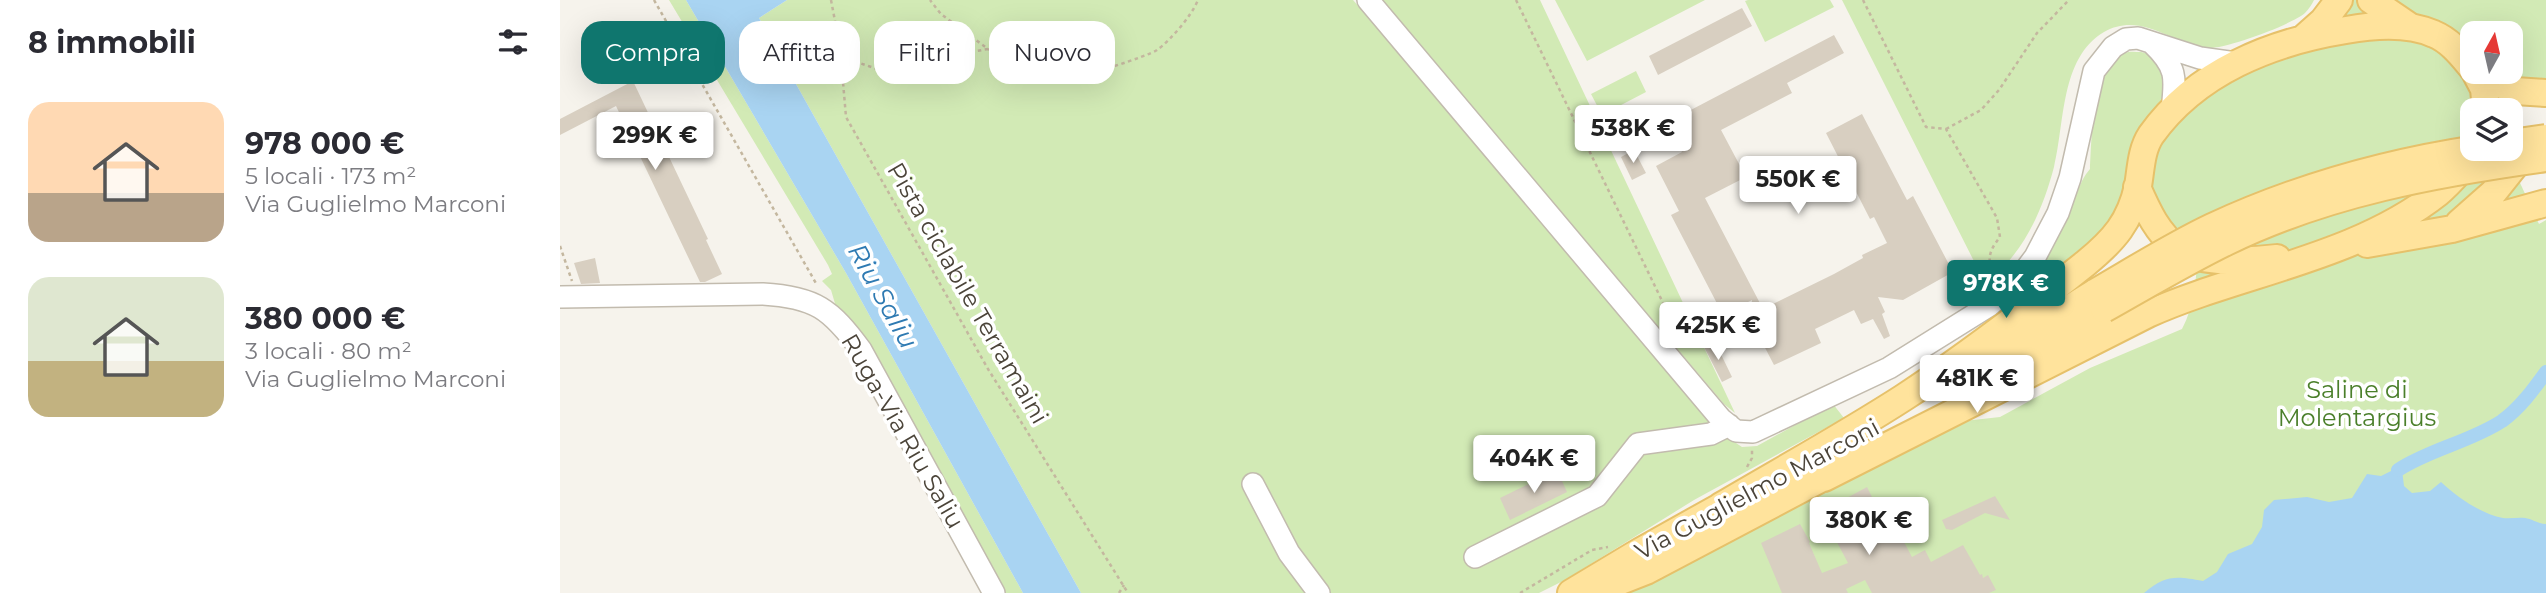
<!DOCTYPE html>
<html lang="it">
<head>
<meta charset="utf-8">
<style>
  :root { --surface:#fff; --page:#f7f7f7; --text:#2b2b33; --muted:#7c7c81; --accent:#0f766e }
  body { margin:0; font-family:Montserrat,sans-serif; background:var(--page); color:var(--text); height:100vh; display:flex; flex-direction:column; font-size:26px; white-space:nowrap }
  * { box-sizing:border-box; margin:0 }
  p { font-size:23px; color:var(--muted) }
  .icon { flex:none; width:38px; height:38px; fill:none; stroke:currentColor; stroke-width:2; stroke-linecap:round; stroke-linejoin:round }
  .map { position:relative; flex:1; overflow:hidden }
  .side { display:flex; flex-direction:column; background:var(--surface); width:560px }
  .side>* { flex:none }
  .hud { position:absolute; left:21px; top:21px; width:665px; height:63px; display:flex; gap:14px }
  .needle { width:46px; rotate:8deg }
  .controls { position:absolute; left:1900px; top:21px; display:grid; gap:14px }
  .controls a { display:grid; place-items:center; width:63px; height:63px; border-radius:14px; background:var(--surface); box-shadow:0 7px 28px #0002; font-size:35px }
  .price { position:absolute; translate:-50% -60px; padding:0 16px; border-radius:7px; background:#fff; color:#222; font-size:23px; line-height:46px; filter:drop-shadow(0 2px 4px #0008) }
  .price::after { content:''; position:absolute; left:50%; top:42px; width:21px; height:16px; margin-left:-10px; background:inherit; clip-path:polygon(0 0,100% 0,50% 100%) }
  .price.selected { background:var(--accent); color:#fff }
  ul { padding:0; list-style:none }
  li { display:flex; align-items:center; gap:21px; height:175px; padding:0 28px }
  li span { display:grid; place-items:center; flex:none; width:196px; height:140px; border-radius:21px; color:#555 }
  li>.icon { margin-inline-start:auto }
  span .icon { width:84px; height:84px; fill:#fffc; stroke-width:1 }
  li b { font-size:30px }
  h2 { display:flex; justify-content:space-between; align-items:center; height:84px; padding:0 28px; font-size:30px }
  .tag { padding:0 24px; border-radius:21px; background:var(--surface); box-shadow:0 7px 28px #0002; font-size:24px; line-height:63px }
  .tag.selected { background:var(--accent); color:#fff }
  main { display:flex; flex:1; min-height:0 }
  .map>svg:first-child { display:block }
  .green { fill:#d2eab5 }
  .water { fill:#a9d4f2 }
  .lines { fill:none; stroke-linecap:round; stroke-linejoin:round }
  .canal { stroke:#a9d4f2; stroke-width:14 }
  .building { fill:#d8cfc1 }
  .minor-casing { stroke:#c2bbae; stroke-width:24 }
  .major-casing { stroke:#e6c16a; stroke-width:30 }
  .path { stroke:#c4b79f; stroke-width:2.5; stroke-dasharray:3.5 3.5; stroke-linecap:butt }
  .minor { stroke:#fff; stroke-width:21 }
  .major { stroke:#ffe39c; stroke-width:26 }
  .major-bridge-casing { stroke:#e6c16a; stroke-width:30; stroke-linecap:butt }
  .major-bridge { stroke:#ffe39c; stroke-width:26 }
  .labels { text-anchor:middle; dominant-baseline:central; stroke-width:7; stroke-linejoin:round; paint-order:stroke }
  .street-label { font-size:24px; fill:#4b4439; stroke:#fff }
  .park-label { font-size:24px; fill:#4a7f2a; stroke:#fff }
  .water-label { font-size:26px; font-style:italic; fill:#2e7ab2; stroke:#fff }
</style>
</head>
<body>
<main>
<section class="side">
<h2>8 immobili<svg class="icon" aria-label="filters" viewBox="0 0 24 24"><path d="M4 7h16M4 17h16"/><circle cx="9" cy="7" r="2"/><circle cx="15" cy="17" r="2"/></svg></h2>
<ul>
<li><span style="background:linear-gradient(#ffd9b3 65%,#b9a48a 0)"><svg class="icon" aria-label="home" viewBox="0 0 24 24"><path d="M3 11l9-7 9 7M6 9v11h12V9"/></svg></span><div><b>978 000 €</b><p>5 locali · 173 m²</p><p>Via Guglielmo Marconi</p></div></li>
<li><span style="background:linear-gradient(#dfe7d0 60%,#c2b280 0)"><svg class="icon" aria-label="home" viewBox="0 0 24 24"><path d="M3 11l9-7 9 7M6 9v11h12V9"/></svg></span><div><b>380 000 €</b><p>3 locali · 80 m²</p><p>Via Guglielmo Marconi</p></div></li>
</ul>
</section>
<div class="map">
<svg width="1986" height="593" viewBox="0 0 1986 593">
  <rect width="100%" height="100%" fill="#f6f3ec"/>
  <path class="green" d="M109,0H126L286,273L463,593H442L276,307L271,290L262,281L272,274L268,265Z
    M227,0H793L864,80L1164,435L1182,447L1197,446L1273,404L1284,418L1134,500L1005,580L979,593H521L199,18Z
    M821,0H980L1175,413L1164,404Z
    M995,0H1145L1027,61Z
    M1188,0H1270L1274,7L1205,42L1185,1Z
    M1282,0H1754C1752,4 1749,9 1745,13C1731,25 1663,50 1646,48C1611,43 1580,11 1544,32C1500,58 1505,123 1494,167C1482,212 1463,255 1425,283Z
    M1788,0H1798L1810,16L1777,19Z
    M1831,0H1986V81L1957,79L1942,72H1951V33H1913V46C1888,21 1854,20 1831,0Z
    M1804,38L1860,39L1880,48L1911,83L1916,110H1913C1913,134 1904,142 1890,161L1955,172L1979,224L1986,220V593H1061L1395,422L1440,417L1530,368L1622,329C1636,303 1636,273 1639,244C1632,240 1621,237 1615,232C1603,221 1596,204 1592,190C1578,134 1665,76 1710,60C1740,50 1773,45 1804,38Z
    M1581,52L1593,55L1600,62L1608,89L1557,222L1460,301C1476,273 1494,248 1507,219C1515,203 1518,182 1530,169C1532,138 1531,68 1565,53C1569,51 1576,52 1581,52Z
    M1076,71L1086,92L1042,115L1031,94Z"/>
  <path class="water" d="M126,0H227L199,18L521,593H463L286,273Z
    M1833,470H1842L1844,486L1852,493L1870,491L1881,482C1897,497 1921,514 1943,518C1950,519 1958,517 1965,518C1973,519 1978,524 1986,524V593H1584C1606,575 1615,576 1643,581L1657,572L1668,554L1692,544L1702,527L1704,510L1714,500L1747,497L1769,502L1792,498L1807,474L1821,476Z"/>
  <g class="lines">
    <path class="canal" d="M1838,470C1870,449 1910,442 1942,421C1960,408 1973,390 1986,372"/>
  </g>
  <path class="building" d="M1182,8L1192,26L1098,75L1089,56Z
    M1274,35L1284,53L1227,83L1232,93L1161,130L1186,177L1145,198L1203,309L1274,274L1303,258L1302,255L1327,243L1314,217L1310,219L1266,133L1302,114L1347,200L1353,196L1393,272L1343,300L1318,297L1325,312L1322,314L1330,336L1324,339L1313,319L1301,324L1294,310L1255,329L1261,343L1214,365L1190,319L1192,300L1163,315L1111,215L1119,211L1096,166L1122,152L1106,123Z
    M73,81L148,239L146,240L162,274L145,282H140L56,106L0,135V119Z
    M1074,150L1086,173L1072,180L1061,157Z
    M1215,161L1221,172L1202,182L1196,171Z
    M35,258L40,283L21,284L14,263Z
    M1155,342L1172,377L1162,382L1144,347Z
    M997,470L1007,492L950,520L940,498Z
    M1307,487L1322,517L1338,508L1346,524L1337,529L1352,557L1365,550L1371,562L1403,545L1420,575L1422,574L1423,578L1428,575L1436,590L1429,593H1312L1305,580L1286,589L1288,593H1222L1201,543L1240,524L1250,542L1249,543L1262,573L1288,563L1261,512Z
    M1435,496L1450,520L1425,513L1392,530L1386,529L1382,520Z"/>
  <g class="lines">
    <g class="minor-casing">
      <path id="minor" d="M808,0L1161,419L1176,431L1193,432L1329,368L1430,305L1457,281L1475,257L1498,213L1510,178L1534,71L1553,47L1566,39L1578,38L1640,58L1676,63
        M1592,43C1617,67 1616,77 1612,110
        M0,297L203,294C255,297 271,309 301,350L434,593
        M693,484L729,553L759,593
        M915,557L1037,496L1078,444L1151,434L1169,425"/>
    </g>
    <g class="major-casing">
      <path id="major" d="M1811,0L1849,26
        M1745,37L1763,21L1779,0
        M1915,72L1955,91L1986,93
        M1915,72L1924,89L1926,110
        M1577,187C1587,210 1598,235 1620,250C1640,264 1694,261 1717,258
        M1899,223L1933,193L1968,149
        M1807,244L1892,229L1986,203
        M1456,363L1544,309
        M1412,369L1536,292
        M1264,478L1588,314C1682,272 1794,259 1878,193C1889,184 1898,173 1908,162
        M1161,506C1222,470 1284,436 1343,398C1406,357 1467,310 1526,263C1554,240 1570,222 1578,186C1581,169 1581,150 1591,135C1636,72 1711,42 1786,30C1814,25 1847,22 1874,34C1891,41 1902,56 1913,69
        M1045,587L1086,571L1279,469
        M1011,593L1081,551L1176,498"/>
    </g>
    <path class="path" d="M94,0L257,285
      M271,0L280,47L286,117L428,369L568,593
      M956,0L1124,346
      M1303,0L1366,127L1386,129L1437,218L1440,237C1428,252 1427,260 1434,277
      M280,47L291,60L317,69L428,49L381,14L370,0
      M428,49C444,57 494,77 510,77C521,78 588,56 597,50C611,40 632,15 638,0
      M1386,129L1421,110L1439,90L1477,33L1509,0
      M0,246L12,281
      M1187,467L1192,458V450
      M559,593L564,585
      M960,593L1032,550L1048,547"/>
    <use href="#minor" class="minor"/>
    <use href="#major" class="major"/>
    <g class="major-bridge-casing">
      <path id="major-bridge" d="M1951,143L1986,138
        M1536,292C1574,270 1612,246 1652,227C1736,188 1824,163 1916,149
        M1544,309C1585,286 1625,262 1666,242C1766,193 1877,173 1986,158"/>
    </g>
    <use href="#major-bridge" class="major-bridge"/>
  </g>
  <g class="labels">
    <g class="street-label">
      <text transform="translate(408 293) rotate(60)">Pista ciclabile Terramaini</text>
      <text transform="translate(343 431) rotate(60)">Ruga-Via Riu Saliu</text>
      <text transform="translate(1197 489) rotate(-28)">Via Guglielmo Marconi</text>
    </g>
    <g class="park-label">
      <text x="1797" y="389">Saline di<tspan x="1797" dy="28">Molentargius</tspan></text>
    </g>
    <g class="water-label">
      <text transform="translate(323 296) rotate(61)">Riu Saliu</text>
    </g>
  </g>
</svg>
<div class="controls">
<a><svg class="needle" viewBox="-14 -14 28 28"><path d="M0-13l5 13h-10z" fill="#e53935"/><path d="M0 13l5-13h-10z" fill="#7c7c81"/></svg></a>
<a><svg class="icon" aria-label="layers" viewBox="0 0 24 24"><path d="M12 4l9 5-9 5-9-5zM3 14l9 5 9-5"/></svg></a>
</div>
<b class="price" style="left:1073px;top:165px">538K €</b>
<b class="price" style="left:95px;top:172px">299K €</b>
<b class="price" style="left:1238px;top:216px">550K €</b>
<b class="price selected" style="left:1446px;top:320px">978K €</b>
<b class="price" style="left:1158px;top:362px">425K €</b>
<b class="price" style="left:1417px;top:415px">481K €</b>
<b class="price" style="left:974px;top:495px">404K €</b>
<b class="price" style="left:1309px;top:557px">380K €</b>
<div class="hud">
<a class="tag selected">Compra</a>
<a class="tag">Affitta</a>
<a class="tag">Filtri</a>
<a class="tag">Nuovo</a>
</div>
</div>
</main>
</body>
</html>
